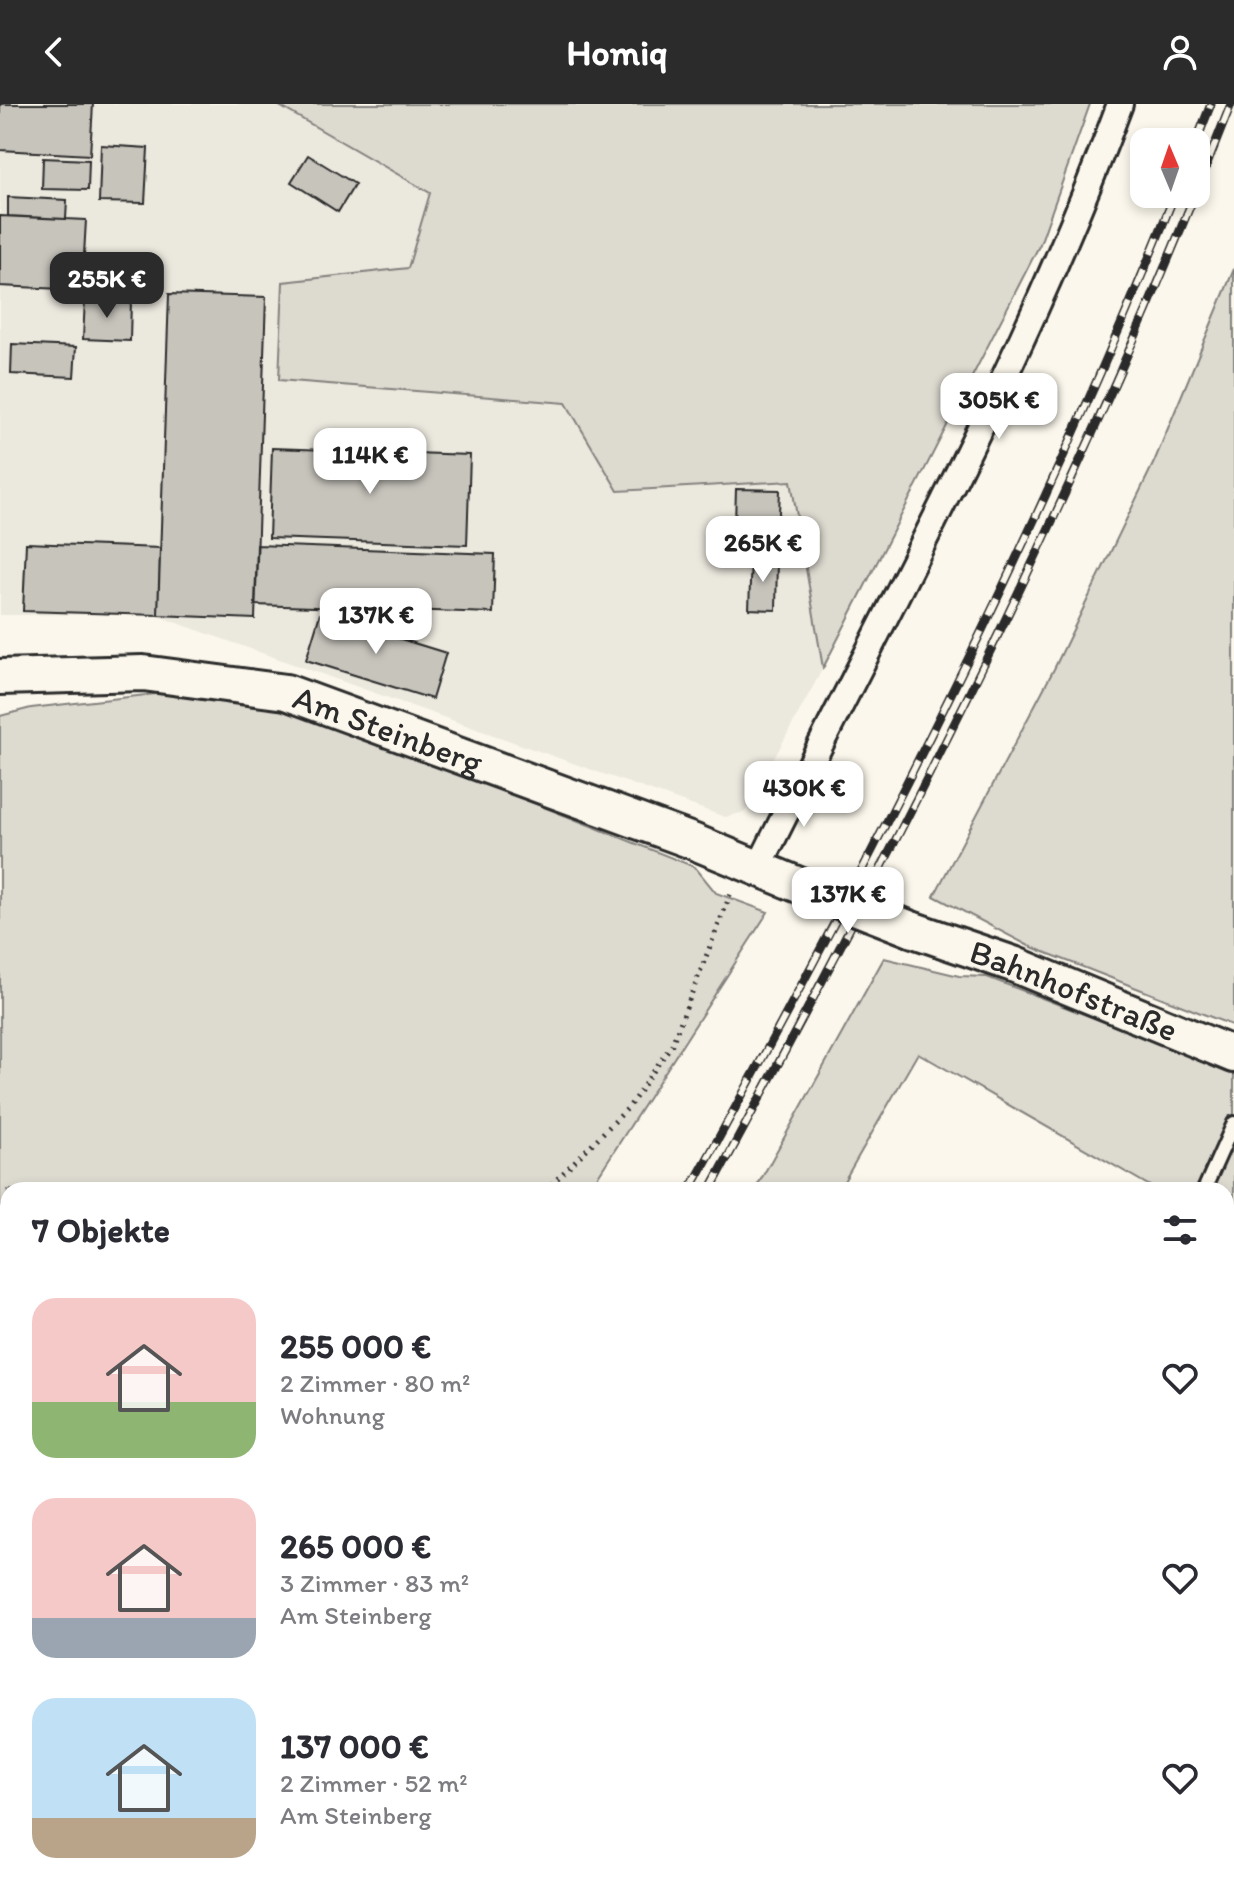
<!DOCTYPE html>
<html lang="de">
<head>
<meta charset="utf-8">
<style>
  :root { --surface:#fff; --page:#f2f2f3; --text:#2b2b33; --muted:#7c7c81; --accent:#2b2b2b }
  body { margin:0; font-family:Itim,sans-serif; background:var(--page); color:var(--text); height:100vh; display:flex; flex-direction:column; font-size:30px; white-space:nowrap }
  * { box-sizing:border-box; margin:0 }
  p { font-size:26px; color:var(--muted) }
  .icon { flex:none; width:44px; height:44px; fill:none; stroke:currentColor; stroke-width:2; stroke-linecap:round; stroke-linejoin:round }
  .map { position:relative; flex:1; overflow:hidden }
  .panel { position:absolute; left:0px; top:1078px; width:1234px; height:712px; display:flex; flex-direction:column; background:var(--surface); border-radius:24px 24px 0 0; box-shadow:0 4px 12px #0003 }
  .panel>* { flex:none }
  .needle { width:52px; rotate:358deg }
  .controls { position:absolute; left:1130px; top:24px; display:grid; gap:16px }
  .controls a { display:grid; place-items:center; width:80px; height:80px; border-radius:16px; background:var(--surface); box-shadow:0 4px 12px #0003; font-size:40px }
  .price { position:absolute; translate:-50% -68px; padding:0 18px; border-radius:16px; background:#fff; color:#222; font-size:26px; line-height:52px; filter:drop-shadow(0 2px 4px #0008) }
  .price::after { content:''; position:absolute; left:50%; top:48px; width:24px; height:18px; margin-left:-12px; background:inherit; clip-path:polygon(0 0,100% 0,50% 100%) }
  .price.active { background:var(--accent); color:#fff }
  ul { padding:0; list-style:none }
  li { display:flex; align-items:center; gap:24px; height:200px; padding:0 32px }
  li span { display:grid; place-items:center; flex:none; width:224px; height:160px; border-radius:24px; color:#555 }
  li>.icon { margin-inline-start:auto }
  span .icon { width:96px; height:96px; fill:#fffc; stroke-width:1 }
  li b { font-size:34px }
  h2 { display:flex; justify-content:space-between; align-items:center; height:96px; padding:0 32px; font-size:34px }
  header { display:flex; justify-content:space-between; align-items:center; height:104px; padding:0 32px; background:var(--accent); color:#fff; font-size:36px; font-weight:700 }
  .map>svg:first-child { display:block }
  .built { fill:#ebe8de }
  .green { fill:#dddad0; stroke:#84827e; stroke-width:2 }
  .building { fill:#c7c4bc; stroke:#2b2b2b; stroke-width:2 }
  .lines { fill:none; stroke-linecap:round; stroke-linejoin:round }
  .lane-casing { stroke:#2b2b2b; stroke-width:18 }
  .street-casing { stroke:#2b2b2b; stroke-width:30 }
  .secondary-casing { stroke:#2b2b2b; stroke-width:40 }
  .path { stroke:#2b2b2b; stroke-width:5; stroke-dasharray:2 6; stroke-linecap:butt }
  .lane { stroke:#fbf7ec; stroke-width:12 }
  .street { stroke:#fbf7ec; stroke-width:24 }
  .secondary { stroke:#fbf7ec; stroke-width:34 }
  .rail-casing { stroke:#2b2b2b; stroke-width:9 }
  .rail { stroke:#fbf7ec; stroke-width:6; stroke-dasharray:18; stroke-linecap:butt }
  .secondary-bridge-casing { stroke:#2b2b2b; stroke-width:40; stroke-linecap:butt }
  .secondary-bridge { stroke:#fbf7ec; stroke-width:34 }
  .labels { text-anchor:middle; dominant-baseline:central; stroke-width:6; stroke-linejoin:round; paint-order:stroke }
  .street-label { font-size:34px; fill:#2b2b2b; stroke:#fbf7ec }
</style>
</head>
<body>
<header><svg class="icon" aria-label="back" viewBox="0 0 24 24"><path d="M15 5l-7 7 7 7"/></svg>Homiq<svg class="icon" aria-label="person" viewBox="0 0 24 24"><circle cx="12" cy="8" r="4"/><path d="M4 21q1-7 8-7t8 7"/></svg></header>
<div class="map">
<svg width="1234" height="1790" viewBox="0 0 1234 1790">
  <rect width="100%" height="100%" fill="#fbf7ec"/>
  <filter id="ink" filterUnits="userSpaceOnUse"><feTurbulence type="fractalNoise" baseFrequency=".0125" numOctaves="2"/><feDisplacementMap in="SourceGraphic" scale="16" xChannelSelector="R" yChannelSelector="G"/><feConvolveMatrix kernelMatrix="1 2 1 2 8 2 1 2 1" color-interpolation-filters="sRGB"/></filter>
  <g filter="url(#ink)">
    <path class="built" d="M0,0H276L430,89L408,164L283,179L280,276L567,299L618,387L791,377L823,564L745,708L725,713L152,510L0,511Z"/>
    <path class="green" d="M276,0H1090L1040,140L823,564L791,377L618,387L566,299L279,276L283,178L408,164L430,89Z
      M1234,165V922L1029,842L934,792L1054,565L1154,358Z
      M173,588L259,598L339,622L695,763L716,789L768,808L589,1086H8V1782H136L129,1790H0V612L31,604Z
      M884,854L959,872L987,873L1234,968V1177L1226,1172V1086H1157L918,949L839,1086H755Z
      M1234,1221V1332L1226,1341V1235Z
      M308,1782H983L970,1790H301Z"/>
    <path class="building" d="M0,0H93L90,51L0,46Z
      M101,41L148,44L145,99L99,98Z
      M308,51L355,80L338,108L291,78Z
      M43,54L89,56L88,86L42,85Z
      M8,93L67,96L66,115L8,112Z
      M0,112L86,116L82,186L0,182Z
      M84,158L102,159L100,187L82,186Z
      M169,190L266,193L255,515L158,511Z
      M85,195L131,196L130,237L83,235Z
      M12,240L76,243L74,273L11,270Z
      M272,344L470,351L467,441L269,434Z
      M736,385L780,386L777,454L734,452Z
      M26,439L160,444L158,511L23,507Z
      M257,441L495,450L493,509L255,501Z
      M751,453L777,454L776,506L749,505Z
      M320,510L446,549L432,595L306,556Z"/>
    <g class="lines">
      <g class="lane-casing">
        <path id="lane" d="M1204,1086L1234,1019"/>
      </g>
      <g class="street-casing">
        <path id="street" d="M758,765C883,512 1022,265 1120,0"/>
      </g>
      <g class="secondary-casing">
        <g id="secondary">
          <path id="s1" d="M0,573L143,569L286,588L692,737L806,784"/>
          <path id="s2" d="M911,825L1013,860L1234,951"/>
        </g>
      </g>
      <path class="path" d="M546,1086L629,1003L672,940L732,786
        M0,1475H8"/>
      <use href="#lane" class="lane"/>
      <use href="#street" class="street"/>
      <use href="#secondary" class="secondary"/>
      <g class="rail-casing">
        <path id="rail" d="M1196,38L1211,0
          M1196,88L1231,0
          M690,1086C869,763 1038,433 1175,90
          M710,1086C887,761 1056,433 1195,90
          M233,1790L239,1782
          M255,1790L261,1782"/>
      </g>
      <use href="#rail" class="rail"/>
      <g class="secondary-bridge-casing">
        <path id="secondary-bridge" d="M806,784L911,825"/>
      </g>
      <use href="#secondary-bridge" class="secondary-bridge"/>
    </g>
  </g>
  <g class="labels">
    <g class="street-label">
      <text stroke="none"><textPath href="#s1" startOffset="396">Am Steinberg</textPath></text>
      <text stroke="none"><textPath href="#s2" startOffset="174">Bahnhofstraße</textPath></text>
    </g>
  </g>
</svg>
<div class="controls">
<a><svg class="needle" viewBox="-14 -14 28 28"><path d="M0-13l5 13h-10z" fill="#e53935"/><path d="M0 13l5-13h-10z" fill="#7c7c81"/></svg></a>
</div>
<b class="price active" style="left:107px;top:216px">255K €</b>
<b class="price" style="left:999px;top:337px">305K €</b>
<b class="price" style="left:370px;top:392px">114K €</b>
<b class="price" style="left:763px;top:480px">265K €</b>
<b class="price" style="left:376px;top:552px">137K €</b>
<b class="price" style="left:804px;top:725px">430K €</b>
<b class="price" style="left:848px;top:831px">137K €</b>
<section class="panel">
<h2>7 Objekte<svg class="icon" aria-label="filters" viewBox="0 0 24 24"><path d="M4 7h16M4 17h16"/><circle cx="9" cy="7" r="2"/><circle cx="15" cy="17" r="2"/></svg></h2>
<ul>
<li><span style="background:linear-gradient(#f6c9c9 65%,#8fb573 0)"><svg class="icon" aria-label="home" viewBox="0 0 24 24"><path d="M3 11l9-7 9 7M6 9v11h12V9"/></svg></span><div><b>255 000 €</b><p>2 Zimmer · 80 m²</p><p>Wohnung</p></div><svg class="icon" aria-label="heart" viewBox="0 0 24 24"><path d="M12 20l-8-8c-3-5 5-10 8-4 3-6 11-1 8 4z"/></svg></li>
<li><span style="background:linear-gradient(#f6c9c9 75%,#9aa5b1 0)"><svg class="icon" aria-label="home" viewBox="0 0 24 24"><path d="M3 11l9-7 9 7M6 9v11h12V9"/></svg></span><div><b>265 000 €</b><p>3 Zimmer · 83 m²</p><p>Am Steinberg</p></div><svg class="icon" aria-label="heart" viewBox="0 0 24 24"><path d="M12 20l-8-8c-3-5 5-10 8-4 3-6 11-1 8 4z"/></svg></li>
<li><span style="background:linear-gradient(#bfe0f5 75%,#b9a48a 0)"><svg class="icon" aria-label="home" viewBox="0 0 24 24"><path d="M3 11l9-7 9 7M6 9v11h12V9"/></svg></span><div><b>137 000 €</b><p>2 Zimmer · 52 m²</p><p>Am Steinberg</p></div><svg class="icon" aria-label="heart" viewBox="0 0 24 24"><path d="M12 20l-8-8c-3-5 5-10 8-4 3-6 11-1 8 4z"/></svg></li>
</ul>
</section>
</div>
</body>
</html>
